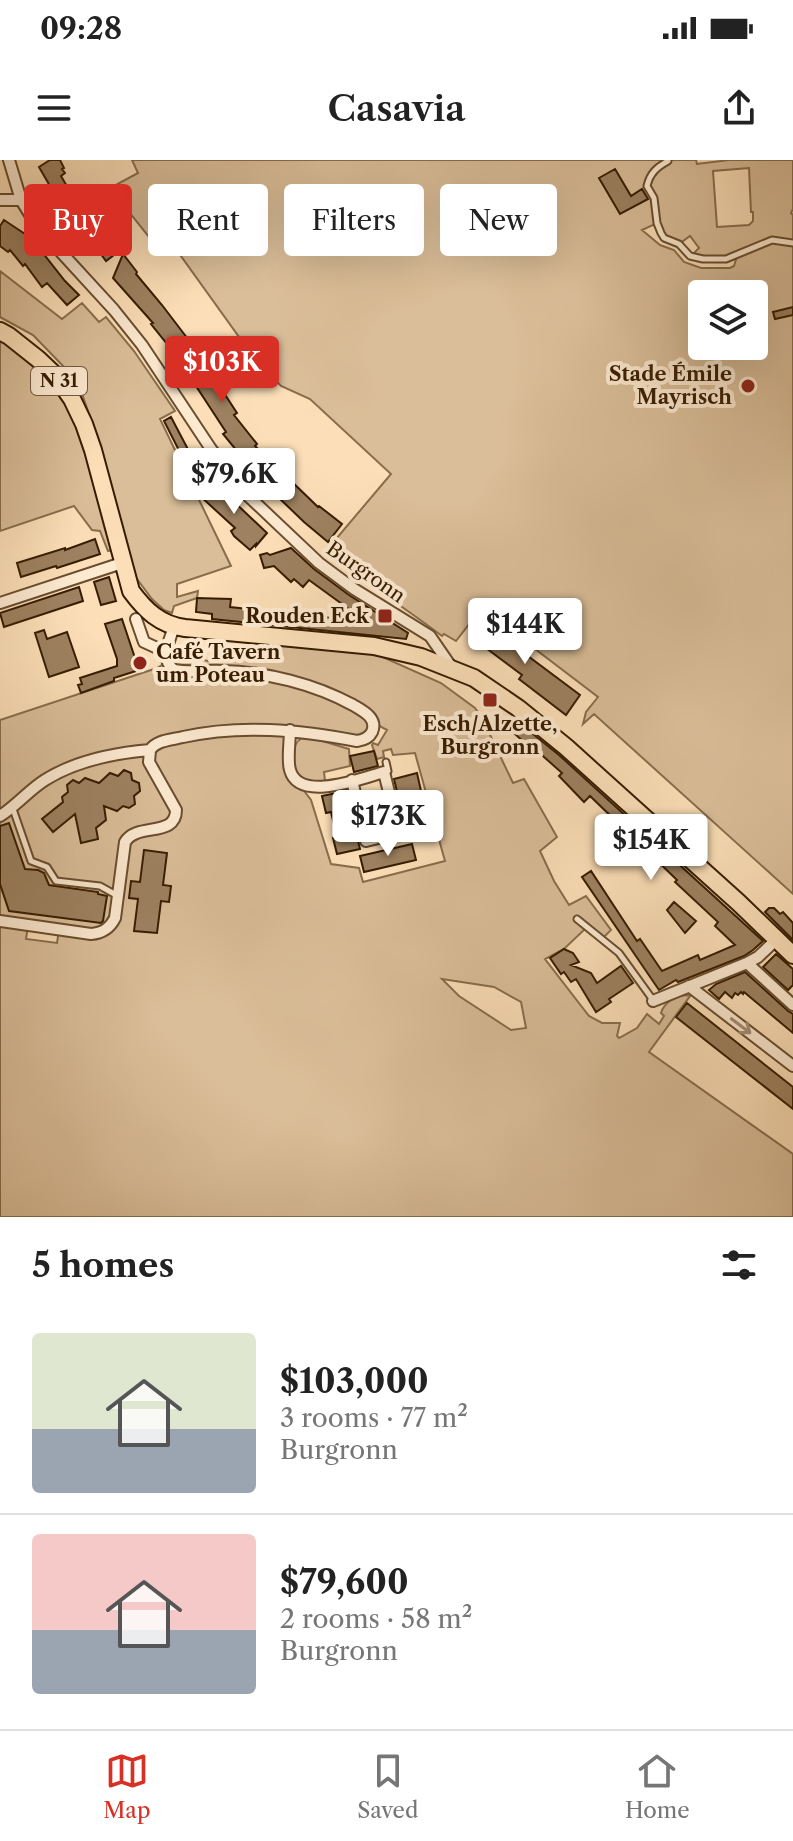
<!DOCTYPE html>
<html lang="en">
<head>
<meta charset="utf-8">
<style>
  :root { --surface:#fff; --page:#f6f6f6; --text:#222; --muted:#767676; --line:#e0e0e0; --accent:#d93025 }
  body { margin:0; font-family:"Libre Caslon Text",serif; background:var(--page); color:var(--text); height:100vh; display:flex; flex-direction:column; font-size:30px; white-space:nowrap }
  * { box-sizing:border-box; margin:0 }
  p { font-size:26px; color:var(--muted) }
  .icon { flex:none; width:44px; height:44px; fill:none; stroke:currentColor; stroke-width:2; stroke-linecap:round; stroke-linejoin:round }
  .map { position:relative; height:1057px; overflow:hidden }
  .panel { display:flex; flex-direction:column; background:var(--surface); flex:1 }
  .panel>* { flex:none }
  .hud { position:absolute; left:24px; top:24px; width:746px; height:72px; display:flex; gap:16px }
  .controls { position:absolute; left:688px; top:120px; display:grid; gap:16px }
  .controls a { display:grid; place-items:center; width:80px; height:80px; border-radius:8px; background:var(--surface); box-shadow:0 8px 32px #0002; font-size:40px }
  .price { position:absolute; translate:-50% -68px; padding:0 18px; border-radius:8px; background:#fff; color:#222; font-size:26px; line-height:52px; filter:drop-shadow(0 2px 4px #0008) }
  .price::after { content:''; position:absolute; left:50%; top:48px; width:24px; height:18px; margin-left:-12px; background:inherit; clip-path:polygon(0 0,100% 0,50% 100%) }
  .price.selected { background:var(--accent); color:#fff }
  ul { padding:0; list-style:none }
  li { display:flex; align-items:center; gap:24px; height:200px; padding:0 32px }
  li+li { border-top:2px solid var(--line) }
  li span { display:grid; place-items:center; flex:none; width:224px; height:160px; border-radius:8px; color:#555 }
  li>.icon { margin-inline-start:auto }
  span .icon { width:96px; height:96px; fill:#fffc; stroke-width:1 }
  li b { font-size:34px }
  h2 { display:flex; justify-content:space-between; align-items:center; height:96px; padding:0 32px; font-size:34px }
  .pill { padding:0 28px; border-radius:8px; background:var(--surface); box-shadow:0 8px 32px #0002; font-size:28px; line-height:72px }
  .pill.selected { background:var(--accent); color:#fff }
  .status { display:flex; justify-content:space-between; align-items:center; height:56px; padding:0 40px; background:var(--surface); direction:ltr }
  .status svg { height:22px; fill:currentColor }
  header { display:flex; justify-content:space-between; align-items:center; height:104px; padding:0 32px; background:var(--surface); font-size:36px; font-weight:600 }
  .menu { display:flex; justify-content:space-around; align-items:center; height:112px; border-top:2px solid var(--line); background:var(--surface); font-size:22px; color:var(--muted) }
  .menu a { display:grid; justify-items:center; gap:4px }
  .menu .selected { color:var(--accent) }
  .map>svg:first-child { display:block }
  .green { fill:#dabe99; stroke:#886d4c; stroke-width:2; fill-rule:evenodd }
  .building { fill:#9d8160; stroke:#361c00; stroke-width:2 }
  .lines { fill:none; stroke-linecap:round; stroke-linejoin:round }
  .service-casing { stroke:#684d2e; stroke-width:9 }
  .minor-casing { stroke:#684d2e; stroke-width:14 }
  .primary-casing { stroke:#361c00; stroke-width:20 }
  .service { stroke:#fdead1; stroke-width:5 }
  .minor { stroke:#fdead1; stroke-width:10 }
  .primary { stroke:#fcdfb8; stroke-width:16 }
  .oneway { stroke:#a38d73 }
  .poi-dot { fill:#8f2418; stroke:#fdead1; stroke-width:3 }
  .labels { text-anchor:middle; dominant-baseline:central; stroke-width:8; stroke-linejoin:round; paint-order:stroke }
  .shield { fill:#fdead1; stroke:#725a3f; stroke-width:2 }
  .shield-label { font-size:18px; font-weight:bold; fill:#361c00 }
  .poi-label { font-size:20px; font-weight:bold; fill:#361c00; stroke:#fdead1; text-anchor:end }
  .street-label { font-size:20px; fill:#361c00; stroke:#fdead1 }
</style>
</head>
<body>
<div class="status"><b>09:28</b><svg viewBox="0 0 49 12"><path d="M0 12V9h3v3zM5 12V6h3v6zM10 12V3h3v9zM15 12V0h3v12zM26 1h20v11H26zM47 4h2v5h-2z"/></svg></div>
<header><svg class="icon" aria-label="menu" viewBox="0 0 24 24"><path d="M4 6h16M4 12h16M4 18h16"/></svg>Casavia<svg class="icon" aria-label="share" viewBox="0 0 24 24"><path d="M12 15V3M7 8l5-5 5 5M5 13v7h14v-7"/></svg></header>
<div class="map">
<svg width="793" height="1057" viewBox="0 0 793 1057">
  <rect width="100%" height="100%" fill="#fcdfb8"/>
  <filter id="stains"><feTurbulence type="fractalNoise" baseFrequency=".0025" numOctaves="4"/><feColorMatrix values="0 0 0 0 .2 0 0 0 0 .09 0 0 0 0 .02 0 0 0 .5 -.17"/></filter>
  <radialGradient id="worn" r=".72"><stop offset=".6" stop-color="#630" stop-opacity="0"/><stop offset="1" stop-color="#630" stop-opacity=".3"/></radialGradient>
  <path class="green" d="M132,0H696L697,4L729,0H793V49L791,53L793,55V734L594,554L583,564L586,552L598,537L522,479L528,469L488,440L456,481L444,474L442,476C404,447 363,421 325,392L391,314L310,239L281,226L252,195L173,85L161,92L110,28L138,13ZM749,8L751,52H753V61L749,65L717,67L713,11ZM657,63L664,78L679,84L690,76L699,88L692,95C707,100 722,100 737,96L734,106L730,108H701L684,102L674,90L660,85L642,70ZM702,134H754V186H702Z
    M0,111L62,159L82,143L99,162L106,157L134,191L175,251L160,259L231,406L177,424V437L198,431L197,438L174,446L172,453L164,450L152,439L134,415L100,285L82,234L65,208L33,175L0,157Z
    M0,181L5,183L50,220L68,244L81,271L94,326L112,390L108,391L100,371L92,370L74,346L0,371Z
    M262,483L376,494L441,523L475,548L482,558L513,623L524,619L557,677L540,691L554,721L569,745L586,736L611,770L602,779L587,767L564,789L545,799L589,856L602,863H620L617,876L619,878L637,868L647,854L659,864L664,856L661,853C664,842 679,833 690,836L649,892L793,994V1057H0V560L157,508L173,498L191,497L208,501L213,498L223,499L230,491H238V487L251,488ZM374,563L387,570L378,585L373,583L372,585L377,599L384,597L383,591L391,589L393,595L415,593L445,701L363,722L359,708L331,704L311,640L296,620L290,571L364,580ZM28,766L59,770L57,783L26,779ZM442,819L494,827L521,842L526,868L511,870L459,836Z
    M302,578L319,580L349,589L350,606L324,612L325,621C305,626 293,617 294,596C295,586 294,583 302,578Z"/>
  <path class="building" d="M50,0H60L64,8L62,9L65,13L61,16L75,40L104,79L110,74L122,89L106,101L87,75L83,77L63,50L59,53L54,46L56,42L51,34L54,33L39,7Z
    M615,9L631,36L642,29L648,39L620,54L599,18Z
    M4,60L31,78L65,121L79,135L67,145L47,123L42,127L25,104L23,106L10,90L8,92L0,86V66Z
    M123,94L137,112L136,114L162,145L194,187L237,253L234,255L257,284L255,286L318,347L319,346L342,364L328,382L304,362L277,336L278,334L246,302L223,274L226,272L175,194L151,164L153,163L113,118Z
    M793,147V155L775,159L773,152Z
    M171,257L202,316L194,320L164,261Z
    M212,321L267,373L256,386V384L250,390L234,376L231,371L235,368L199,335Z
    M95,379L100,394L57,408L56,406L21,417L17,403L65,388V390Z
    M291,388L314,409L349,435L408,473L406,479L212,459V454L196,452L197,438L231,439L230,447L239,448L333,458L334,453L357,455L309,420L303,427L294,419L291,422L274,406L264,408L260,395L267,393L270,395Z
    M109,417L116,441L101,445L94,422Z
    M79,427L83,441L4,467L0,453Z
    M484,457L531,492L528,496L580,535L566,555L519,519L522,515L470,476Z
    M122,459L139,510L114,518V521L81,533L78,525L82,524L80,518L117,506V499L105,464Z
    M44,470L47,479L67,472L79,507L49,517L35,473Z
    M513,558L559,595L763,781L753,790L744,796L678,822L676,820L659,830L582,717L591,711L637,781L640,779L662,811L698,795L700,800L735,785L715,766L718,762L675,722L677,720L590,636L584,642L559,616L562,613L535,589L534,591L506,566Z
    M374,591L378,606L354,612L350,596Z
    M124,610L131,613L132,620L139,623L140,631L134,636L135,644L129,648L123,646L117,651L104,646L106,660L96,668L98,679L81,683L75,654L53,672L42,659L63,642L62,637L68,632L67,625L73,620L79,623L85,618L99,623L110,613L118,616Z
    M417,613L421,631H418L424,656L427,655L431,673L408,678L394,619Z
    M346,631L360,689L337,694L333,678L337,677L331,652L326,653L322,636Z
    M9,663L25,709L38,710L44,713L49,725L98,732V734L107,736L103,761L101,763L9,751L0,724V666Z
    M412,684L416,700L364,712L360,696Z
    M144,690L167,693L163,725L171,726L169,742L161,741L157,773L134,771L138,739L129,738L131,721L140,722Z
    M674,742L696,761L685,773L667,750Z
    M769,748H774L780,754L783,752L793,763V780L765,752Z
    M564,789L573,793L579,802L571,805L591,813L597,823L621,806L633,823L609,839L611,842L596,852L576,819L571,822L564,812L561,814L550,798Z
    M776,794L793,809V825L788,830L763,807Z
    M745,812L788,851L793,854V873L744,832L743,834L741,832L738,835L735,833L732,838L725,832L719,839L709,830L716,824Z
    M687,843L793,927V949L676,857Z"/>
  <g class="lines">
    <g class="service-casing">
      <path id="service" d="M668,1C657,7 650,13 647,26L654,38L657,63L661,73L664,78L679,84L690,96L703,99H726L772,80L793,83
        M385,612L388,611L386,602
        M13,649L31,701L47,707L56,721L100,726L118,736
        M577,759L619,793L653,840"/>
    </g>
    <g class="minor-casing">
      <path id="minor" d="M9,0L21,40L37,66L114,150L142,185L211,289L244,332L319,403L354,429L430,476L452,508
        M0,40H21
        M0,443L122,403
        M136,459L144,482L166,492
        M290,570C290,581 287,600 290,610C299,643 362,618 384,612L399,673L366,681L352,620
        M0,656C16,646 29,630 45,620C75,601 115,593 150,590
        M0,761L91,774C103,773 110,768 115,758L125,682C137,662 176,678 176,650L149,602L150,590C157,580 171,580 183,577C241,564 299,570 357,581C364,580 369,578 372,572C378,558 363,551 353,545C314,524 267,512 223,511C207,510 190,513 174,510C159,498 170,481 174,466
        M747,803L793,845
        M689,826L793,906
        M653,841L747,803L758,797L777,779"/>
    </g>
    <g class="primary-casing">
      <path id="primary" d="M0,171L9,176L38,199L56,216L72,239L84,264L93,290L131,431C145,450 160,465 185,468L374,486L421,497L474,518L518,548L566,587L739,743L793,795"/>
    </g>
    <use href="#service" class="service"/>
    <use href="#minor" class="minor"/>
    <use href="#primary" class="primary"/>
  </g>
  <defs><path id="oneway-shaft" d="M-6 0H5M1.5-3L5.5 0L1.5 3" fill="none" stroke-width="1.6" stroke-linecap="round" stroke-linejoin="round" transform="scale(2)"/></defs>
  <use class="oneway" href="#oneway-shaft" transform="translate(741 866) rotate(37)"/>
  <g class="poi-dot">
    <circle cx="748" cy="226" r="8"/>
    <rect x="377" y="448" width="16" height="16" rx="4"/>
    <circle cx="140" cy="503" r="8"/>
    <rect x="482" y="532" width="16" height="16" rx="4"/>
  </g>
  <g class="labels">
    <rect class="shield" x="31" y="207" width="56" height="28" rx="6"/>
    <g class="shield-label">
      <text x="59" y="221">N 31</text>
    </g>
    <g class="poi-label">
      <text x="732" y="214">Stade Émile<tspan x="732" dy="23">Mayrisch</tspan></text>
      <text x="369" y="456">Rouden Eck</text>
      <text x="156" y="492" text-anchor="start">Café Tavern<tspan x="156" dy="23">um Poteau</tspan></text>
      <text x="490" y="564" text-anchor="middle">Esch/Alzette,<tspan x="490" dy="23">Burgronn</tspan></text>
    </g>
    <g class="street-label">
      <text transform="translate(366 412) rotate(35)">Burgronn</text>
    </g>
  </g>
  <rect width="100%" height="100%" filter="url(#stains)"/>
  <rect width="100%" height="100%" fill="url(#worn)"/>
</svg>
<div class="controls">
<a><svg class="icon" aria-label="layers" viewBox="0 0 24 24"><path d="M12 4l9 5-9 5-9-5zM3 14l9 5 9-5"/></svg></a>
</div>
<b class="price selected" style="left:222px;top:244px">$103K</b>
<b class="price" style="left:234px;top:356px">$79.6K</b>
<b class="price" style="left:525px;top:506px">$144K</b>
<b class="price" style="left:388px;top:698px">$173K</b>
<b class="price" style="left:651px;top:722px">$154K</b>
<div class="hud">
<a class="pill selected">Buy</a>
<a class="pill">Rent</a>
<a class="pill">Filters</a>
<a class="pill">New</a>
</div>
</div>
<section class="panel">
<h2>5 homes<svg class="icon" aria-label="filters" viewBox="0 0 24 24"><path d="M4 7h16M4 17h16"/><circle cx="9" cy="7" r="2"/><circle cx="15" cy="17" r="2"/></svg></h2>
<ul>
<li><span style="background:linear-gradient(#dfe7d0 60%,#9aa5b1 0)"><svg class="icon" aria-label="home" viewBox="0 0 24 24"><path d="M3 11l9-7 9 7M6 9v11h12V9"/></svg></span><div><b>$103,000</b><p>3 rooms · 77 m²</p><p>Burgronn</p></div></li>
<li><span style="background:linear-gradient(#f6c9c9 60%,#9aa5b1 0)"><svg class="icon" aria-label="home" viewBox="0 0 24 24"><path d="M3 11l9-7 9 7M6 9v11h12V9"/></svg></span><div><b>$79,600</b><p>2 rooms · 58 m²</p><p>Burgronn</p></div></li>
</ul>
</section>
<nav class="menu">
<a class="selected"><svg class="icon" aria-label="map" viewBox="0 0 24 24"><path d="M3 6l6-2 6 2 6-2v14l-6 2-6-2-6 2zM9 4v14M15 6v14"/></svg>Map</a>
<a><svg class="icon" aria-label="saved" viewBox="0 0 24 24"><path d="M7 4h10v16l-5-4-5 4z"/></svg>Saved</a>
<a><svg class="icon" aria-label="home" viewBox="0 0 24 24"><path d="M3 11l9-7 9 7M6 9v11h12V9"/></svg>Home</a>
</nav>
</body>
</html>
